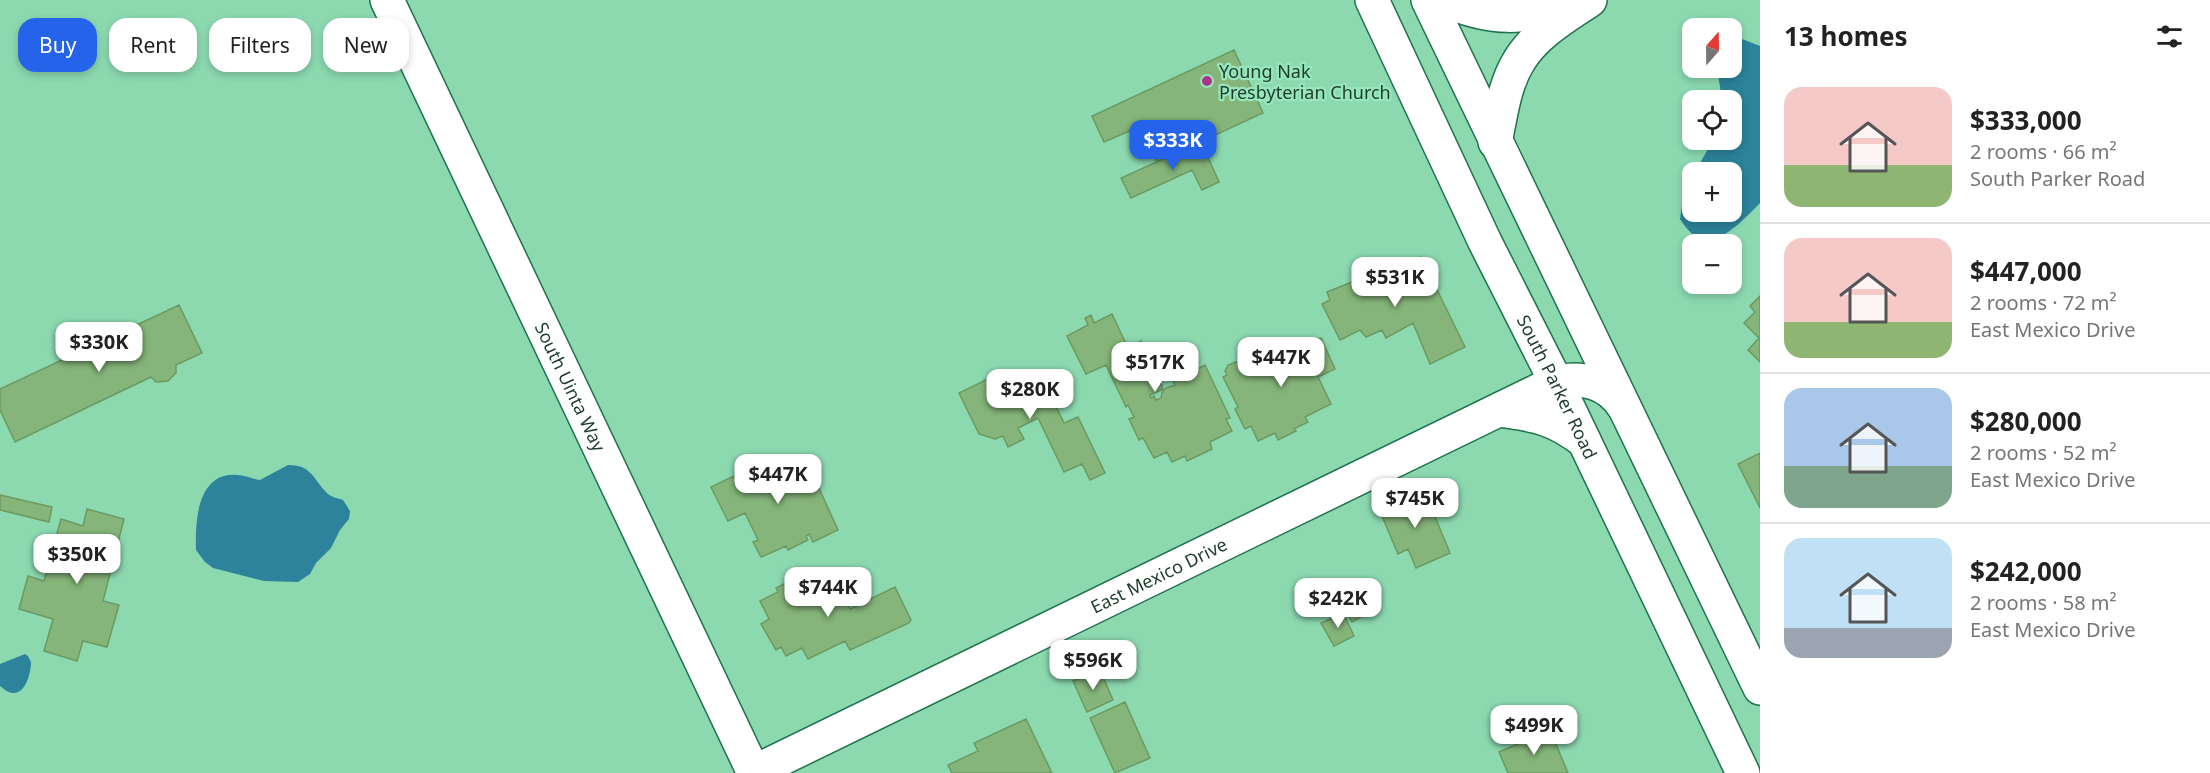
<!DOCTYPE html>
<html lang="en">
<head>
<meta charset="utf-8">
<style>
  :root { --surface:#fff; --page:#f2f2f2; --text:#222; --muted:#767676; --line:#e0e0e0; --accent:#2563eb }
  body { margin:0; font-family:"Noto Sans",sans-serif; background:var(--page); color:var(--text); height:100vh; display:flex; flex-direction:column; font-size:22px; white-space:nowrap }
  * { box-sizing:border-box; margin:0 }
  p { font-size:20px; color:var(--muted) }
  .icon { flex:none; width:33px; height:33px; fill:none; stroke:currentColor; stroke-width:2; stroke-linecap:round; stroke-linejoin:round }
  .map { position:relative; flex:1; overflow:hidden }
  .panel { display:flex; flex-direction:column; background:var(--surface); width:450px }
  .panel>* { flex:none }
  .hud { position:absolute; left:18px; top:18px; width:570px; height:54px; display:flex; gap:12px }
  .needle { width:39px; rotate:20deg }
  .buttons { position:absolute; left:1682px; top:18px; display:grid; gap:12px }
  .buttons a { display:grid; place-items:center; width:60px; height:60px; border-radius:12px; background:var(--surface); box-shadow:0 3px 9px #0003; font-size:30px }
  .price { position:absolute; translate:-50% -51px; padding:0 14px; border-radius:12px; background:#fff; color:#222; font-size:20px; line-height:39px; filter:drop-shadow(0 2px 3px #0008) }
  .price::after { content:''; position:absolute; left:50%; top:36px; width:18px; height:14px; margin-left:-9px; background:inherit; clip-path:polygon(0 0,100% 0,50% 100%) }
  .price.selected { background:var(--accent); color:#fff }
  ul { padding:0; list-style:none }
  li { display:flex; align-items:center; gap:18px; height:150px; padding:0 24px }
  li+li { border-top:2px solid var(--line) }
  li span { display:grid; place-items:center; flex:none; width:168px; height:120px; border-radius:18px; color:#555 }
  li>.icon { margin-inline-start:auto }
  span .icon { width:72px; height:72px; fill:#fffc; stroke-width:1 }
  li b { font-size:26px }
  h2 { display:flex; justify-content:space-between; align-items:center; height:72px; padding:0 24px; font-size:26px }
  .chip { padding:0 21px; border-radius:18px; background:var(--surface); box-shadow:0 3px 9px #0003; font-size:21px; line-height:54px }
  .chip.selected { background:var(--accent); color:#fff }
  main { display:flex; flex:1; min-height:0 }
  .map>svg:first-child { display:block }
  .water { fill:#2c839b }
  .building { fill:#85b57a; stroke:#6b9a61; stroke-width:1.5 }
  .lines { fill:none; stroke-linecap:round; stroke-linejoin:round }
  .minor-casing { stroke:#20714d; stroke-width:36 }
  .major-casing { stroke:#20714d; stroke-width:36 }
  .minor { stroke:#fff; stroke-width:33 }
  .major { stroke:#fff; stroke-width:33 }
  .poi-dot { fill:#ab358c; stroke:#98e6bc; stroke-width:2 }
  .labels { text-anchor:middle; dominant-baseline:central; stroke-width:4.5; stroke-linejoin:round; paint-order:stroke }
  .poi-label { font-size:18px; fill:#1c3d2c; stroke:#98e6bc; text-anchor:start }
  .street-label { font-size:18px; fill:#1c3d2c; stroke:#98e6bc }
</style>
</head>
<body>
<main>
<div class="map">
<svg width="1760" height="773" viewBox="0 0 1760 773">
  <rect width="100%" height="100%" fill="#8cd9b0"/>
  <path class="water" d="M1737,37L1760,46V203C1748,215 1724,242 1705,240C1694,239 1686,228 1680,219L1683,199L1692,177V212H1731V172H1695L1713,140H1731V100H1722L1717,68H1731V39Z
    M288,465C311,465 312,477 326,492C330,497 337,498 343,500L350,511L349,519L340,530L331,548L316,563L310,574L298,582L264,581L213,568L205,562L196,550C195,522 197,472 237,475C245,475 252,479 260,480Z
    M25,654L28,656L31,662C31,672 26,694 13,693C8,693 4,689 0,686V664Z"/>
  <path class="building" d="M1234,50L1263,113L1157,162L1141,126L1104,142L1092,116Z
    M1201,142L1219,182L1202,190L1192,170L1131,198L1121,178Z
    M1421,257L1465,347L1430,364L1413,323L1386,338L1382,330L1366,337L1360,330L1340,340L1322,304L1330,300L1327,292L1367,276L1364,270L1385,261L1389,269L1408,260L1409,263Z
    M1760,296V362L1748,350L1759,338L1744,323L1755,312L1750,306Z
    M179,305L202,353L176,365V373L168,381L156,382L151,377L15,442L0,410V389Z
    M1112,314L1128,348L1141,341L1143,346L1148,343L1164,376L1159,379L1163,389L1150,395L1151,398L1154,396L1156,400L1161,398L1162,392L1166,388L1175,385L1173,381L1205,365L1230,418L1226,419L1232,431L1210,442L1212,449L1187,461L1185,456L1172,462L1167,452L1154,458L1143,438L1139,440L1129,419L1134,417L1128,405L1126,407L1106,365L1086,374L1067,336L1088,325L1085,318L1091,315L1094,323Z
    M1321,338L1335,369L1318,377L1331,404L1305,417L1308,422L1294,429L1296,431L1278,440L1275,433L1258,441L1251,426L1245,429L1235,409L1238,407L1223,377L1227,375L1225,371L1228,365L1236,362L1243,364L1245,368L1266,359V352L1283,344H1286L1288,347L1303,340L1305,345Z
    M1040,373L1064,423L1078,417L1105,473L1090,480L1082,464L1064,472L1038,418L1018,428L1024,439L1008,447L1003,436L995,439L979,434L959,393L992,377L997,387L1019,376L1022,382Z
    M1760,453V508L1738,464Z
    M804,457H806L815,474L813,475L838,530L813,542L809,534L806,536L808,540L788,550L786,546L761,557L753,542L758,540L745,513L728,521L711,487L763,462L769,474Z
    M1424,490L1450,553L1416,568L1408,549L1398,554L1379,509Z
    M0,495L52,507L49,522L0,510Z
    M87,509L124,519L103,601L119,605L107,647L83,641L77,661L44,651L53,619L19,609L28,576L44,581L61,519L83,526Z
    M816,574L825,592L839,585L850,609L895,587L911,620L909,623L850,650L845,641L808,659L802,648L786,656L781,647L776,650L761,624L769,619L760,601L778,592L776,588L794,579L796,583Z
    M1364,579L1378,608L1352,622L1337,593Z
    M1343,613L1354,636L1334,646L1321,623Z
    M1100,670L1113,700L1087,712L1073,681Z
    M1125,702L1150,758L1115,773L1090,718Z
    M1026,719L1052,773H952L948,765L978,751L974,743Z
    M1550,730L1568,773H1508L1499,752Z"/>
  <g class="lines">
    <g class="minor-casing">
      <g id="minor">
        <path id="s1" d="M387,0L754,773"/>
        <path d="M1443,0C1495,21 1520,19 1573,3"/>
        <path d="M1495,142C1501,115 1504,85 1519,61C1535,34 1565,17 1590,0"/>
        <path d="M1499,410C1536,415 1554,418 1584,441"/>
        <path id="s2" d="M754,772L1556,382C1583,376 1609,383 1624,407"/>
      </g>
    </g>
    <g class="major-casing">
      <g id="major">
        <path id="s3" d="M1372,0L1485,242L1556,382L1743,773"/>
        <path d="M1428,0L1760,688"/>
      </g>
    </g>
    <use href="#minor" class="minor"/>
    <use href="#major" class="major"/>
  </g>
  <circle class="poi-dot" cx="1207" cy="81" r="6"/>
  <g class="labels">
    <g class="poi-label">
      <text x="1219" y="71">Young Nak<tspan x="1219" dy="21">Presbyterian Church</tspan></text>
    </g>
    <g class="street-label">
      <text stroke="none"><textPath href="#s1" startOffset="428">South Uinta Way</textPath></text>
      <text stroke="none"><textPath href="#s3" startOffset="429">South Parker Road</textPath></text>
      <text stroke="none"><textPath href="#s2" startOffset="450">East Mexico Drive</textPath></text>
    </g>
  </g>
</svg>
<div class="buttons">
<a><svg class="needle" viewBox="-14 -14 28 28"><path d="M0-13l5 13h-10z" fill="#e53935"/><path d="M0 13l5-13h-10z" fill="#767676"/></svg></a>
<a><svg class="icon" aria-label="locate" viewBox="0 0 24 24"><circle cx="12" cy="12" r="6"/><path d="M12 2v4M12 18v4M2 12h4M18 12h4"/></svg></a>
<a>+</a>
<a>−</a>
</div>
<b class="price selected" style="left:1173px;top:171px">$333K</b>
<b class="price" style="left:1395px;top:308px">$531K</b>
<b class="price" style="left:99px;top:373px">$330K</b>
<b class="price" style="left:1281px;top:388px">$447K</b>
<b class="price" style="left:1155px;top:393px">$517K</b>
<b class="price" style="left:1030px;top:420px">$280K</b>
<b class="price" style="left:778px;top:505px">$447K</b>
<b class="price" style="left:1415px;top:529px">$745K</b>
<b class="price" style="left:77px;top:585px">$350K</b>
<b class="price" style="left:828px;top:618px">$744K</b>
<b class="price" style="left:1338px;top:629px">$242K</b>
<b class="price" style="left:1093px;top:691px">$596K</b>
<b class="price" style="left:1534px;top:756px">$499K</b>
<div class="hud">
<a class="chip selected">Buy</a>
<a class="chip">Rent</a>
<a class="chip">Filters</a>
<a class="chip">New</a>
</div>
</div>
<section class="panel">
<h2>13 homes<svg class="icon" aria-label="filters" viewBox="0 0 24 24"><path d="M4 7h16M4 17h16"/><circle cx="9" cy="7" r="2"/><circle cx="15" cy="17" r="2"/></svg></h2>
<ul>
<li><span style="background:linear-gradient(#f6c9c9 65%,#8fb573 0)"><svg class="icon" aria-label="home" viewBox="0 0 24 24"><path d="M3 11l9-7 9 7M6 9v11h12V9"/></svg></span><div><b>$333,000</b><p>2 rooms · 66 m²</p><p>South Parker Road</p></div></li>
<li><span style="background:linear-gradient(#f6c9c9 70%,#8fb573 0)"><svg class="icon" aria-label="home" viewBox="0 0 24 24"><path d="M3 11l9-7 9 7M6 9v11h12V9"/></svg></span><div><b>$447,000</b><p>2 rooms · 72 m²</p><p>East Mexico Drive</p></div></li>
<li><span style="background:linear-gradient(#a9c7e8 65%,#7fa58c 0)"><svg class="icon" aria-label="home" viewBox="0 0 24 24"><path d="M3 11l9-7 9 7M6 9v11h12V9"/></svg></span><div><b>$280,000</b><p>2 rooms · 52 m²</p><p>East Mexico Drive</p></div></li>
<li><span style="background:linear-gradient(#bfe0f5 75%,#9aa5b1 0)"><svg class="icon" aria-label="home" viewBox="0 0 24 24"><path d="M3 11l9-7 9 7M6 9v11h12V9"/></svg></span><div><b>$242,000</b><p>2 rooms · 58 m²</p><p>East Mexico Drive</p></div></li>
</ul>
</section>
</main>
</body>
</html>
